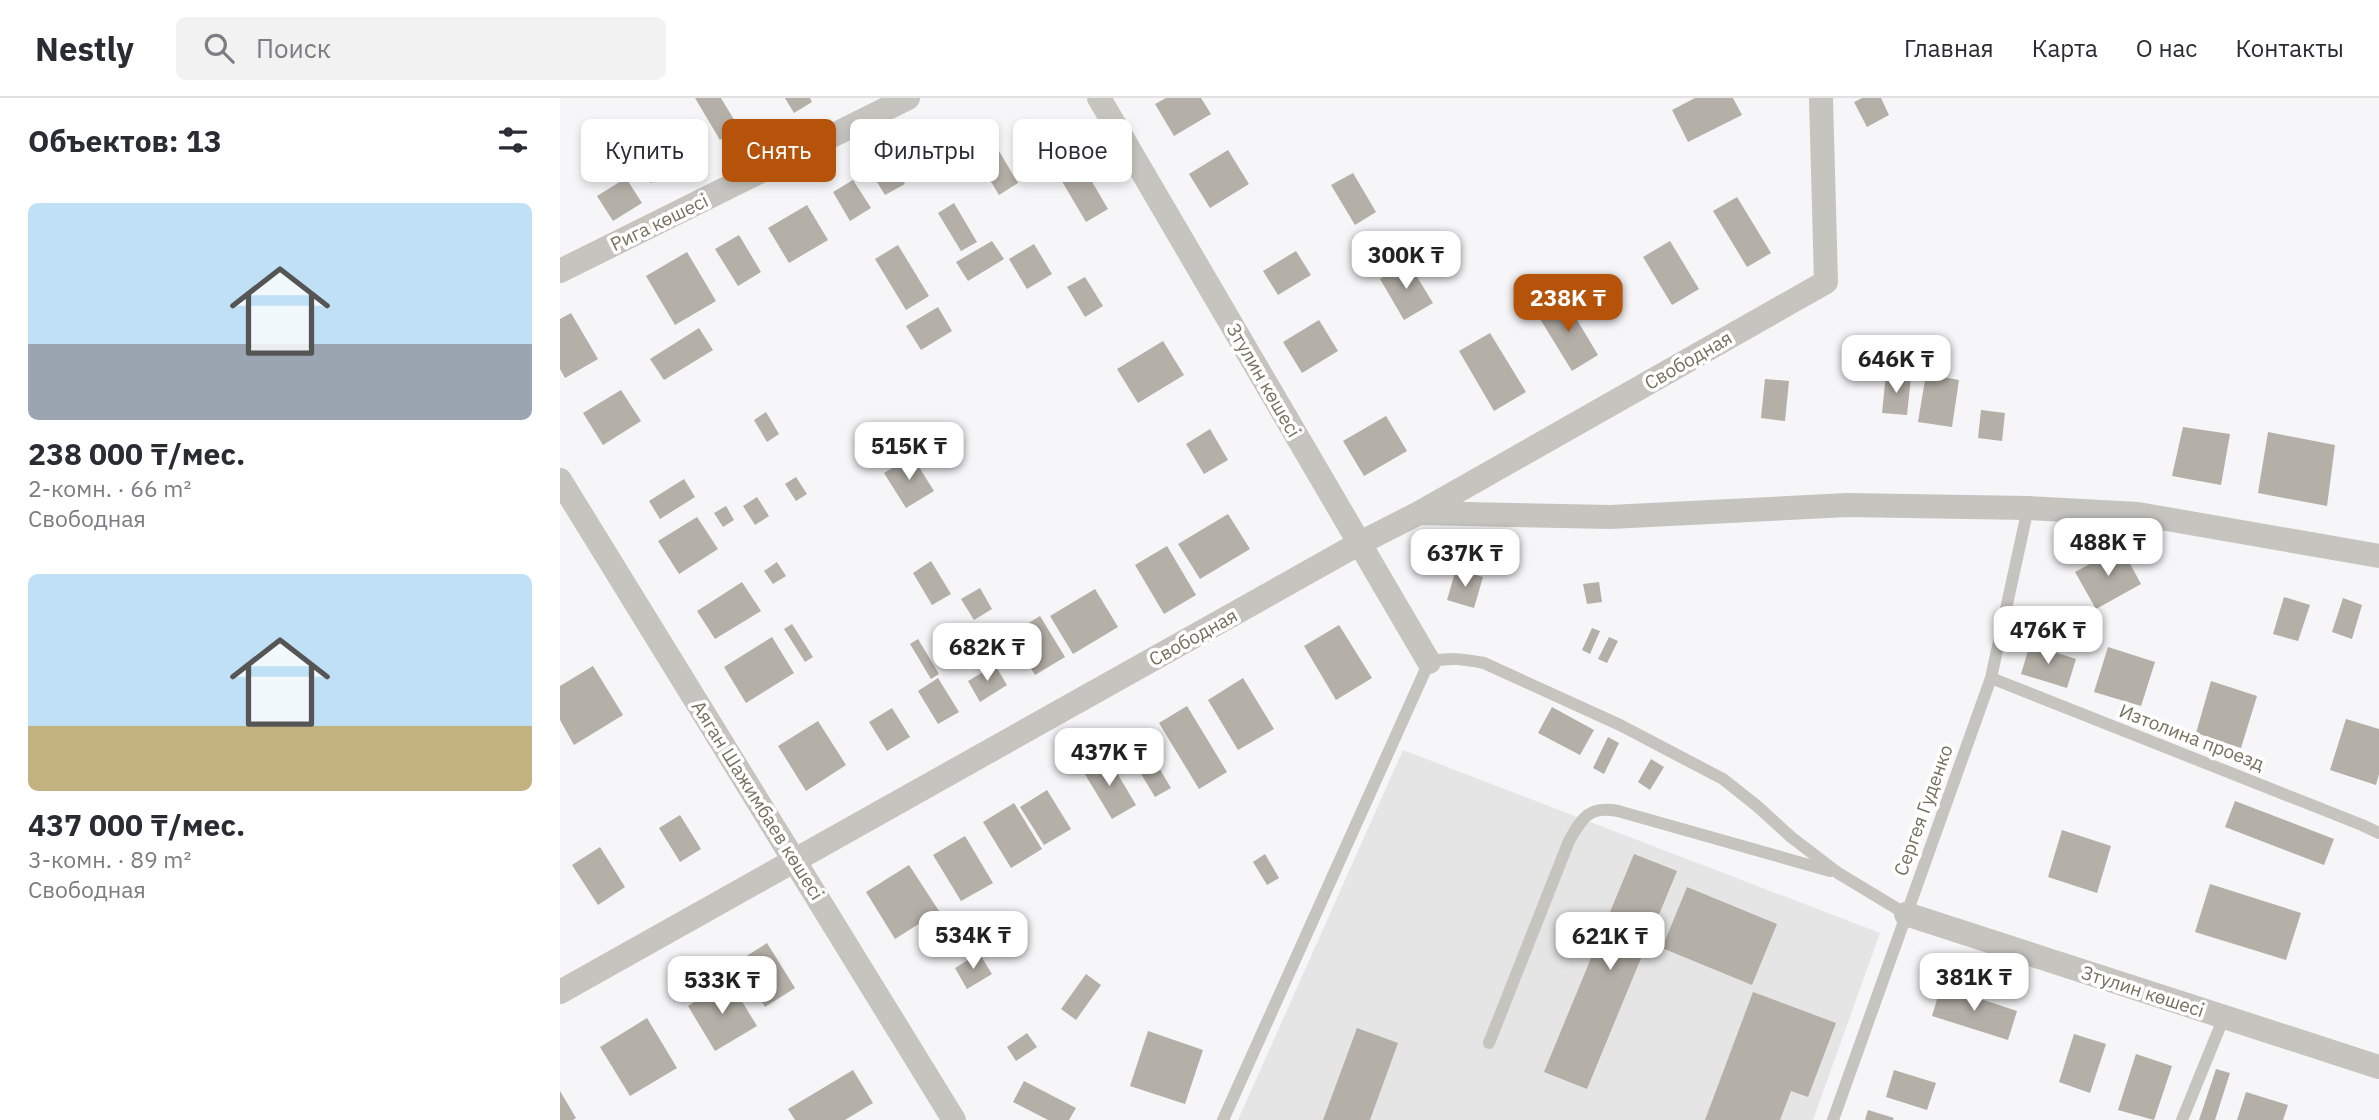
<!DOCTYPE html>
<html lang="ru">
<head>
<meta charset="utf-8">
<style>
  :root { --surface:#fff; --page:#f2f2f3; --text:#2b2b33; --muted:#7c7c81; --line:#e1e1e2; --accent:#b45309 }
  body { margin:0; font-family:"IBM Plex Sans",sans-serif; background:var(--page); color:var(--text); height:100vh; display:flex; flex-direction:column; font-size:26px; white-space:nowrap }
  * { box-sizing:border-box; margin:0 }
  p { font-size:23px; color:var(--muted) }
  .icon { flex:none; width:38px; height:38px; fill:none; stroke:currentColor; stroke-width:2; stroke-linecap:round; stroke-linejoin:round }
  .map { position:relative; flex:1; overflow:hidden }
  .sheet { display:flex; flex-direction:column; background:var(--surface); width:560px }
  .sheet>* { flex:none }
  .top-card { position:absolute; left:21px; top:21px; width:665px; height:63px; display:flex; gap:14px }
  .price { position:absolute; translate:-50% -60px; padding:0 16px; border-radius:14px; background:#fff; color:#222; font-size:23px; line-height:46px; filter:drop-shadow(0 2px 4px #0008) }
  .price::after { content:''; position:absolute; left:50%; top:42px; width:21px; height:16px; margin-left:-10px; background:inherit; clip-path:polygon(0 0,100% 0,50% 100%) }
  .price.current { background:var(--accent); color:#fff }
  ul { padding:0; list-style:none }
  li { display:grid; align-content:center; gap:14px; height:371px; padding:0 28px }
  li span { display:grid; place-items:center; height:217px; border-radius:10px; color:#555 }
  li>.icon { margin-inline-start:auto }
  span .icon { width:126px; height:126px; fill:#fffc; stroke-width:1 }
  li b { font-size:30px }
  h2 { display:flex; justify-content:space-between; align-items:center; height:84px; padding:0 28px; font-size:30px }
  .tag { padding:0 24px; border-radius:10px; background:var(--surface); box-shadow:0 4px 10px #0003; font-size:24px; line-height:63px }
  .tag.current { background:var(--accent); color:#fff }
  header { display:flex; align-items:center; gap:42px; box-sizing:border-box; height:98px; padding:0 35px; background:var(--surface); border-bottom:2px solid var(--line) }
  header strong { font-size:33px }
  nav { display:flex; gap:38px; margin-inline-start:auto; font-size:24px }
  .search { width:490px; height:63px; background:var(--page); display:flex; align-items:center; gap:18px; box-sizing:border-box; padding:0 24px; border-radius:10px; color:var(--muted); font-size:26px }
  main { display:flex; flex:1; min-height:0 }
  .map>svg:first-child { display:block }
  .built { fill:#e6e5e5 }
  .building { fill:#b4afa7 }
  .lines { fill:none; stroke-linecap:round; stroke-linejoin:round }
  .lane { stroke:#c6c4bf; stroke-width:12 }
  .street { stroke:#c6c4bf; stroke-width:24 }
  .labels { text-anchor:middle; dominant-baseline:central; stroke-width:7; stroke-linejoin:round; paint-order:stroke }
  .street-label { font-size:19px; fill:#787160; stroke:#fff }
</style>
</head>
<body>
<header>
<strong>Nestly</strong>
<div class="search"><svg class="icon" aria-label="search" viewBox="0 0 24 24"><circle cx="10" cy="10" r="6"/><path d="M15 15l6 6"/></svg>Поиск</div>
<nav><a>Главная</a><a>Карта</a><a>О нас</a><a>Контакты</a></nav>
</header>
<main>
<section class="sheet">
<h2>Объектов: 13<svg class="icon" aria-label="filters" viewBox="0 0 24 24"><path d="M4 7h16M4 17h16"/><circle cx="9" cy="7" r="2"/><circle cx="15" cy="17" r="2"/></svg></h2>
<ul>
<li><span style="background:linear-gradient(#bfe0f5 65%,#9aa5b1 0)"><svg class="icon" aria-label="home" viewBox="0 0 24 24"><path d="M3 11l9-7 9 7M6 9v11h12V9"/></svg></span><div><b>238 000 ₸/мес.</b><p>2-комн. · 66 m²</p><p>Свободная</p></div></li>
<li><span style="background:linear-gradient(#bfe0f5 70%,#c2b280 0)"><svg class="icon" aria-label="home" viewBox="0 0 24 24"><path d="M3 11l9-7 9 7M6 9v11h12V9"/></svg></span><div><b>437 000 ₸/мес.</b><p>3-комн. · 89 m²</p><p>Свободная</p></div></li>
</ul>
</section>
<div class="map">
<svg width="1819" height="1022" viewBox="0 0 1819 1022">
  <rect width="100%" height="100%" fill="#f6f5f7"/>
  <path class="built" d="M843,652L1320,835L1253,1022H678Z"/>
  <path class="building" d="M135,0H161L179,30L160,42Z
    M225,0H250L252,4L234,15Z
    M606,0H641L651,16L614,38L595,6Z
    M1135,0H1173L1182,17L1128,44L1112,12Z
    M1302,0H1321L1329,17L1307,29L1294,4Z
    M92,34L114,71L91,85L69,48Z
    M433,43L458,85L439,97L413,54Z
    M512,50L548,111L526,124L490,63Z
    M668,52L689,86L650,110L629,76Z
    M329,59L345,86L325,97L309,71Z
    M793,75L816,114L795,127L771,87Z
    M66,80L82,105L53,123L37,98Z
    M293,82L311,110L290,123L273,94Z
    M1177,99L1211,155L1187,169L1153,113Z
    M394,105L417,144L401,153L378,115Z
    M247,107L268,142L229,165L208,130Z
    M179,137L201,174L178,188L155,151Z
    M432,143L444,161L408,183L396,164Z
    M1110,143L1139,191L1112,207L1083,159Z
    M474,146L492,176L467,191L449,161Z
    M338,147L369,198L346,212L315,161Z
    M736,153L751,177L718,197L703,173Z
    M127,154L156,203L115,227L86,178Z
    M848,164L873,205L844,222L820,181Z
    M525,179L543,208L525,219L507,189Z
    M1004,200L1038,257L1012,273L977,216Z
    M378,209L392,233L361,252L346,228Z
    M11,215L38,261L5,280L0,271V221Z
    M759,222L778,253L742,275L723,244Z
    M139,230L153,252L104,282L90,261Z
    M930,235L966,294L934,313L899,253Z
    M603,243L624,277L578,305L557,271Z
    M1326,276L1351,279L1347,317L1322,315Z
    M1366,276L1399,282L1392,329L1358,324Z
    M1205,281L1229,283L1225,323L1201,320Z
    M61,292L81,323L43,347L23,315Z
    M1421,312L1445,315L1442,343L1418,340Z
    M206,314L219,336L207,344L194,322Z
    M826,318L847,353L804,378L783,343Z
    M1623,329L1670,336L1661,387L1612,378Z
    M650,331L668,362L644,376L626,346Z
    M1708,334L1775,347L1767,408L1698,395Z
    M352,358L374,393L346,410L324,375Z
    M236,379L247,396L236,403L225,386Z
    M124,381L135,399L100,421L89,403Z
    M197,399L209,418L195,427L183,408Z
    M166,408L174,422L163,429L154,415Z
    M668,416L690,451L640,481L618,446Z
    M137,419L158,451L119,476L98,443Z
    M607,448L636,497L604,516L575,467Z
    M1561,449L1581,486L1536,511L1515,474Z
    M371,463L391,496L372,507L353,475Z
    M217,464L226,478L213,486L204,473Z
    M896,471L923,479L914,510L887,502Z
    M182,484L201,513L155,541L137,513Z
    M1039,484L1042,504L1027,506L1023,486Z
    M420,490L432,511L414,522L401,501Z
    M535,491L558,529L513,556L490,518Z
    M1724,499L1750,507L1738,543L1713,536Z
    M1783,500L1802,507L1792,541L1772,534Z
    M480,518L505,559L475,577L450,536Z
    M232,526L253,559L245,564L224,531Z
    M779,527L812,580L776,602L744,548Z
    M1032,530L1040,533L1030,556L1022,552Z
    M212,539L234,575L186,605L164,569Z
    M1049,539L1058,543L1047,565L1038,561Z
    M358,541L379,576L371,581L350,546Z
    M1470,546L1516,561L1507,590L1461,576Z
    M1548,549L1595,564L1581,608L1534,594Z
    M435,567L447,587L420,604L408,583Z
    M33,568L63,617L14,647L0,622V588Z
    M378,580L399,614L378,626L358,593Z
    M683,580L714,631L678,652L648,602Z
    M1651,583L1697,598L1681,650L1636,635Z
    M627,608L667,674L639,691L599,625Z
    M992,609L1034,632L1020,657L978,635Z
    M332,610L350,639L327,653L309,624Z
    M1786,621L1819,631V676L1816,687L1770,672Z
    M258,623L286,667L246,693L218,648Z
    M579,636L611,690L595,699L563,646Z
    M1048,639L1059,645L1044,676L1033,670Z
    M547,658L576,707L552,721L523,673Z
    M1091,661L1104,669L1090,692L1078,684Z
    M487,692L511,731L484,747L460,709Z
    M1675,703L1774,741L1764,767L1665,729Z
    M454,705L482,751L451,770L423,724Z
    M120,717L141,751L120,764L99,730Z
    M1502,732L1551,748L1537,795L1488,779Z
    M405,738L433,785L401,803L373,757Z
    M40,749L65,789L38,807L12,767Z
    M705,756L719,780L707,787L693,764Z
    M1074,756L1117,773L1027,991L984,974Z
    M349,767L379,813L335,841L306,794Z
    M1650,786L1741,815L1726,862L1635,834Z
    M1127,789L1217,826L1192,887L1102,850Z
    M207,845L235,890L205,909L177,864Z
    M419,855L432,876L407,891L395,870Z
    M526,876L541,887L516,922L501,911Z
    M169,882L197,928L155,953L128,908Z
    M1381,888L1457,913L1448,942L1372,918Z
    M1193,894L1276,925L1248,999L1231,993L1220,1022H1145Z
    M87,920L117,970L70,998L40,949Z
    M797,930L838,945L810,1022H763Z
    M588,933L643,952L625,1006L570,988Z
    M467,935L477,949L456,963L447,949Z
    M1514,936L1546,946L1530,995L1499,984Z
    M1576,956L1612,968L1594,1022L1558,1012Z
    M1656,971L1670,975L1655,1022H1639Z
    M293,972L313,1005L285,1022H235L228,1011Z
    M1334,972L1376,985L1367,1012L1326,999Z
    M464,983L516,1010L509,1022H488L453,1004Z
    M0,993L16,1020L13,1022H0Z
    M1686,994L1728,1007L1723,1022H1677Z
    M1308,1012L1334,1020L1333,1022H1305Z"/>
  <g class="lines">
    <path class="lane" d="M1431,580L1802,727L1819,735
      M929,945L1009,743C1022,720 1029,707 1058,713L1270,773
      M663,1022L869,564C889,559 904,561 924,565L1060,627L1163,681L1197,708L1231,739L1278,775L1346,816
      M1273,1022L1431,580L1468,410
      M1622,1022L1664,919"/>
    <path class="street" d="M539,0L869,564
      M0,173L348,0
      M0,382L394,1022
      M859,415L1050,419L1287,407L1468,410L1578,416L1819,458
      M1346,816L1819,969
      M0,894L800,445L859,415L1266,184L1261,0"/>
  </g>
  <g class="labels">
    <g class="street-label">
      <text transform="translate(99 124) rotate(-26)">Рига көшесі</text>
      <text transform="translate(1128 262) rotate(-30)">Свободная</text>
      <text transform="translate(704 282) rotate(60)">Зтулин көшесі</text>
      <text transform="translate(633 539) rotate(-29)">Свободная</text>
      <text transform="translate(1632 639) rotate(21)">Изтолина проезд</text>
      <text transform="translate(198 702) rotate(58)">Аяган Шажимбаев көшесі</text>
      <text transform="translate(1363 712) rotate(-70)">Сергея Гуденко</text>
      <text transform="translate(1583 893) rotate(18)">Зтулин көшесі</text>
    </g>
  </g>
</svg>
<b class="price" style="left:846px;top:193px">300K ₸</b>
<b class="price current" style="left:1008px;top:236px">238K ₸</b>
<b class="price" style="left:1336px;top:297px">646K ₸</b>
<b class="price" style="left:349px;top:384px">515K ₸</b>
<b class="price" style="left:1548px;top:480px">488K ₸</b>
<b class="price" style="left:905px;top:491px">637K ₸</b>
<b class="price" style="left:1488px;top:568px">476K ₸</b>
<b class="price" style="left:427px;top:585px">682K ₸</b>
<b class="price" style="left:549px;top:690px">437K ₸</b>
<b class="price" style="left:413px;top:873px">534K ₸</b>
<b class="price" style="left:1050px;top:874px">621K ₸</b>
<b class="price" style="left:1414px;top:915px">381K ₸</b>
<b class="price" style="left:162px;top:918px">533K ₸</b>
<div class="top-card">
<a class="tag">Купить</a>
<a class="tag current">Снять</a>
<a class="tag">Фильтры</a>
<a class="tag">Новое</a>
</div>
</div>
</main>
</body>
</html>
